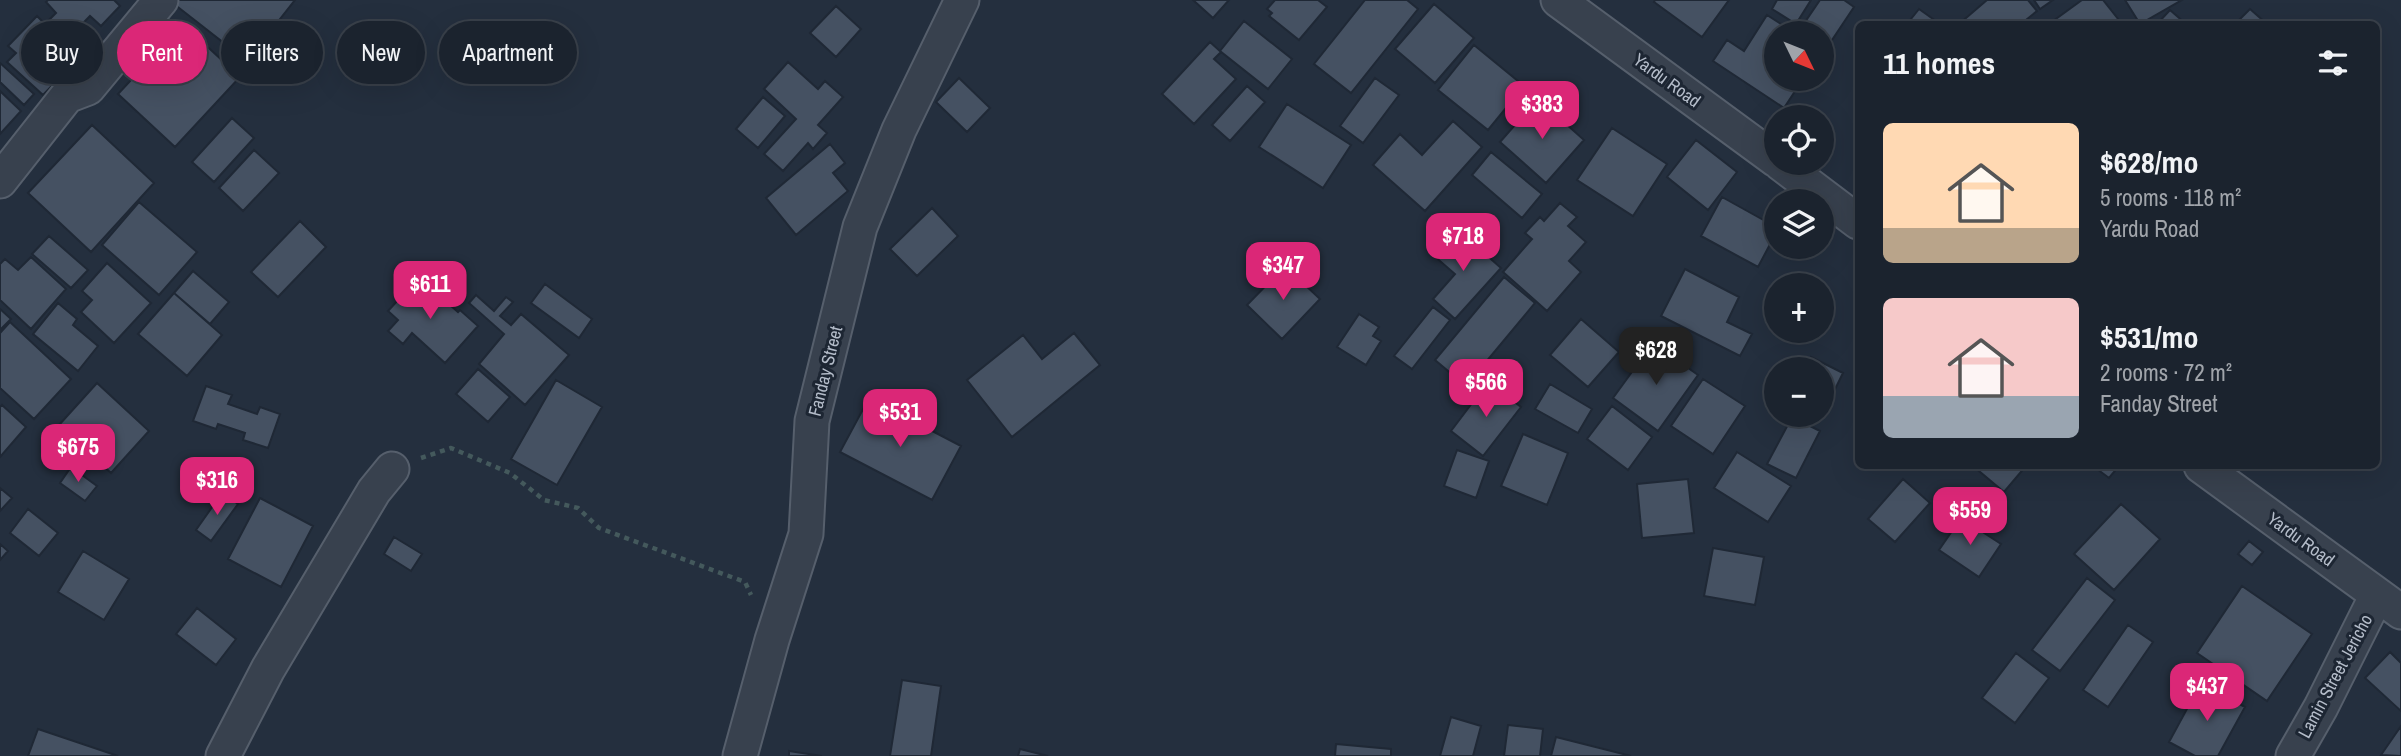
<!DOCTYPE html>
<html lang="en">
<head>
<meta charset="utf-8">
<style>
  :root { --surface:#1b232e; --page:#282f3a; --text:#f1f3f6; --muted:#a0a4aa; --line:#39404a; --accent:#db2777 }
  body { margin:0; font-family:"Archivo Narrow",sans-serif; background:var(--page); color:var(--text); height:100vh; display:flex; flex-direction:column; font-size:26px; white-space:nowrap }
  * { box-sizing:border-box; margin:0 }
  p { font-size:23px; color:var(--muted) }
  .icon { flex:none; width:38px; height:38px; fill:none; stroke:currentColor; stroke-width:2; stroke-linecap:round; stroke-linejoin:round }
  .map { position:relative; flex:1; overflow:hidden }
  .panel { position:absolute; left:1855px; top:21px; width:525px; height:448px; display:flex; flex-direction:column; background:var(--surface); border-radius:10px; box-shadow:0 7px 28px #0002,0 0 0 2px var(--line) }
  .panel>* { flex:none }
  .top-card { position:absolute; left:21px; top:21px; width:665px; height:63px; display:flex; gap:14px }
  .needle { width:46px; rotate:133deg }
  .fabs { position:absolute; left:1764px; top:21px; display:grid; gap:14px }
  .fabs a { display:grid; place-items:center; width:70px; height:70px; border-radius:50%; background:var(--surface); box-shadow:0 7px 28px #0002,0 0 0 2px var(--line); font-size:35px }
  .price { position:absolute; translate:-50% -60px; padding:0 16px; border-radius:14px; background:var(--accent); color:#fff; font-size:23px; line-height:46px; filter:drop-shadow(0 2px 4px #0008) }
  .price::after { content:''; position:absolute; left:50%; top:42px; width:21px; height:16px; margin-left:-10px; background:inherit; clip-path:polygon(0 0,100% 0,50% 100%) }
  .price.current { background:#222; color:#fff }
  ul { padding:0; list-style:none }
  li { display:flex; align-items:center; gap:21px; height:175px; padding:0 28px }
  li span { display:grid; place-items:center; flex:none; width:196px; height:140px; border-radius:10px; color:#555 }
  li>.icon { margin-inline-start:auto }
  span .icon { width:84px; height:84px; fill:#fffc; stroke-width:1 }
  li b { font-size:30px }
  h2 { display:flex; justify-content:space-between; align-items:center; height:84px; padding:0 28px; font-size:30px }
  .chip { padding:0 24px; border-radius:32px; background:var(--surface); box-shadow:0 7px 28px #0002,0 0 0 2px var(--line); font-size:24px; line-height:63px }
  .chip.current { background:var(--accent); color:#fff }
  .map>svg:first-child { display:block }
  .building { fill:#455162; stroke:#1f2835; stroke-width:2 }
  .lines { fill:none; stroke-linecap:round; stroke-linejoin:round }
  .street-casing { stroke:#565f6c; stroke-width:37 }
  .path { stroke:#44595c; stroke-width:4.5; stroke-dasharray:5 5; stroke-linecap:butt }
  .street { stroke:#38414e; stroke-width:33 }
  .labels { text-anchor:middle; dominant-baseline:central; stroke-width:6; stroke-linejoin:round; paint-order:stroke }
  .street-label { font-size:18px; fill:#b4bcc9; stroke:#1d2633 }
</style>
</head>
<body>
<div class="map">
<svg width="2401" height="756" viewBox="0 0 2401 756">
  <rect width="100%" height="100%" fill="#242f3e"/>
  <path class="building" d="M48,0H114L120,6L101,26L90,16L56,51L71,66L43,95L7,62L16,53L8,46L37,16L45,24L56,13L46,2Z
    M176,0H295L247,61L174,4Z
    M1193,0H1229L1213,18Z
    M1275,0H1318L1327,7L1299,40L1269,16L1272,13L1267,9Z
    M1365,0H1407L1418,9L1351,93L1314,64Z
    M1655,0H1729L1702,37L1654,2Z
    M1777,0H1811L1796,24L1772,9Z
    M1820,0H1844L1854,7L1828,46L1822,42V33H1809L1801,28Z
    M1987,0H2028L2037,11L2021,24H1959Z
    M2034,0H2053L2040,9Z
    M2082,0H2103L2122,24H2049Z
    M2125,0H2182L2140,24Z
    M1434,4L1474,38L1435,83L1395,49Z
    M836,6L861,29L836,57L810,33Z
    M1919,9L1940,24H1907Z
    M2250,9L2267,24H2235Z
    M2170,10L2186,24H2157Z
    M1767,15L1795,33H1776V79H1803L1784,108L1713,61L1727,40L1744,51Z
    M1244,21L1292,59L1268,89L1220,51Z
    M183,24L240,77L175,147L118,94Z
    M1210,42L1221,52L1214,59L1236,79L1194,124L1162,94Z
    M1474,45L1524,86L1488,130L1438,90Z
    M788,62L818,89L825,81L843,97L818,125L827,133L813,149L808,143L783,171L764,154L796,119L764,89Z
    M0,63L34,94L24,105L0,82Z
    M959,78L990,108L967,132L936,102Z
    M1375,78L1399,95L1363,143L1340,126Z
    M1247,86L1265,102L1230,141L1212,125Z
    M0,91L21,111L0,134Z
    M763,97L785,116L758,148L736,129Z
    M1538,99L1584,140L1546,183L1500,142Z
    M1287,104L1351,145L1323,188L1259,147Z
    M232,118L254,138L214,182L192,162Z
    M1453,121L1482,147L1425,211L1373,165L1400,134L1422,155Z
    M92,125L154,183L91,252L28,193Z
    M1612,128L1667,164L1633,216L1577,180Z
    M1696,140L1737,172L1708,210L1667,177Z
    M830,144L845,163L833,173L848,191L796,235L766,198Z
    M254,150L279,173L243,211L219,188Z
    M1491,152L1542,194L1522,218L1472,175Z
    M1722,197L1776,227V233L1758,267L1701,236Z
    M139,202L197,252L159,295L102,245Z
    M1560,203L1577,217L1568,226L1586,242L1569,261L1581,272L1547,311L1503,272L1532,239L1525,233L1540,217L1544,221Z
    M932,208L958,236L917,276L890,249Z
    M300,221L326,247L278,297L251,272Z
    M1457,229L1501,268L1455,319L1433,299L1455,274L1433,255Z
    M49,236L88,270L71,288L32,254Z
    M31,257L66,289L31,329L0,300V264L5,259L18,270Z
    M107,263L151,303L114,343L81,312L92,300L82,291Z
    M1285,266L1320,299L1282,339L1247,305Z
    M1685,269L1739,297L1727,322L1752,334L1740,356L1661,316Z
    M193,271L229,302L210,324L174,293Z
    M419,277L458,312L460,310L478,326L445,363L412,333L403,344L388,331L398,320L388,311Z
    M1504,277L1535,303L1466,386L1435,360Z
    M545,284L592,319L579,338L531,303Z
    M174,293L222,335L187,376L138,334Z
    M476,295L494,311L506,297L513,302L500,316L511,325L521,314L569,355L525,405L479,364L504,334L469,303Z
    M58,303L77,319L73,325L98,346L78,371L33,334Z
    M1433,307L1450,320L1412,369L1394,356Z
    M0,309L11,319L0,330Z
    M1359,314L1379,327L1373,336L1381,341L1366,365L1337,347Z
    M1581,319L1619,352L1588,387L1550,355Z
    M10,322L71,379L34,419L0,388V333Z
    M1074,333L1100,365L1012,437L967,380L1023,335L1042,359Z
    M1653,343L1698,375L1658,431L1613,398Z
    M1811,357L1843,373L1819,422L1803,415H1822V369H1806Z
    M478,369L510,397L488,422L456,394Z
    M1703,379L1745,406L1713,454L1671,426Z
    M556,380L602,407L557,485L511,459Z
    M1488,382L1521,407L1483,456L1451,431Z
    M97,383L149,431L111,473L59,425Z
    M1550,384L1592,409L1578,433L1535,409Z
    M206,386L232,395L228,404L257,414L260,407L280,414L268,448L243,440L245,433L218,424L216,429L193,421Z
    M869,398L961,446L932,500L840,452Z
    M2,405L26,427L0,457V407Z
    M1612,406L1652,437L1628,470L1587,439Z
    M1792,417L1820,431L1796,478L1767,464Z
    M1523,434L1568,453L1547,505L1501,486Z
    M1457,450L1489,461L1476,498L1444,486Z
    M1737,452L1791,486L1768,522L1714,488Z
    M1973,466H2026L2004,492Z
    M2093,466H2119L2109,478Z
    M71,467L97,486L85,501L60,483Z
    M1688,479L1694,533L1642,538L1637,484Z
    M1903,479L1930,503L1895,542L1868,519Z
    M0,488L12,498L0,511Z
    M222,493L238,504L211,541L196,530Z
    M260,498L313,526L281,587L228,559Z
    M2121,504L2160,539L2114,590L2074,554Z
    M28,509L58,533L39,556L10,533Z
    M1961,518L2001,544L1979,577L1939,550Z
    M394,537L422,554L411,571L384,554Z
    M2249,541L2263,552L2252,565L2238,554Z
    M0,544L8,551L0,560Z
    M1713,548L1764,557L1755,605L1704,596Z
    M83,551L129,579L104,620L58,592Z
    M2087,578L2115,600L2060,671L2032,650Z
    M2242,586L2312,634L2267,701L2197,653Z
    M197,608L236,639L216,665L176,634Z
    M2128,625L2153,642L2108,707L2083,690Z
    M2390,652L2401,663V711L2365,678Z
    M2016,653L2049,678L2015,723L1982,698Z
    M902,680L941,686L931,756H890Z
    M2201,683L2245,707L2218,756H2195L2169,742Z
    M1451,717L1481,726L1473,756H1440Z
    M1508,725L1543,729L1540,756H1504Z
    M2401,726V756L2381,755Z
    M38,729L118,756H28Z
    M1556,737L1631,756H1551Z
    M1336,744L1391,749V756H1335Z
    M1020,749L1048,756H1018Z
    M789,751L822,756H789Z"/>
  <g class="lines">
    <g class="street-casing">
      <path id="street" d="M1558,0L1776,160
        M1780,163L1858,222
        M0,181L67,96L88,88L161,0
        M2201,466L2401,612
        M223,756L268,669L374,491L392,469
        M740,756L772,640L806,534L812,421L860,227L899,130L962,0
        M2293,756L2321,707L2377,595"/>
    </g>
    <path class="path" d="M421,458L451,448L510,473L544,500L578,508L599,528L745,582L751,595"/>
    <use href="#street" class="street"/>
  </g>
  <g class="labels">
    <g class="street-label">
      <text transform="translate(1667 80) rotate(36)">Yardu Road</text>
      <text transform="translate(825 371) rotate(-76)">Fanday Street</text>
      <text transform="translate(2301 539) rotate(36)">Yardu Road</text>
      <text transform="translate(2335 676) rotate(-62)">Lamin Street Jericho</text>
    </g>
  </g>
</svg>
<div class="fabs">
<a><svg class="needle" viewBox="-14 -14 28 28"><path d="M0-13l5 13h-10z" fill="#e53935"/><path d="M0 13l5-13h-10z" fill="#a0a4aa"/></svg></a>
<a><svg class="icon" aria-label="locate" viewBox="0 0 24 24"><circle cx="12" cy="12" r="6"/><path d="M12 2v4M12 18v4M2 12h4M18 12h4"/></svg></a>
<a><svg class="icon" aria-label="layers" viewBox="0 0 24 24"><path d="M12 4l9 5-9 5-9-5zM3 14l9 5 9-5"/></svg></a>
<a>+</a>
<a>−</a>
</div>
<b class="price" style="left:1542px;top:141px">$383</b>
<b class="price" style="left:1463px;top:273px">$718</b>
<b class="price" style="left:1283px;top:302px">$347</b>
<b class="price" style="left:430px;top:321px">$611</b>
<b class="price current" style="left:1656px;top:387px">$628</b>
<b class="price" style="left:1486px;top:419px">$566</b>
<b class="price" style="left:900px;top:449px">$531</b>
<b class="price" style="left:78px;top:484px">$675</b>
<b class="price" style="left:217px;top:517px">$316</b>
<b class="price" style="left:1970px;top:547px">$559</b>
<b class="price" style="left:2207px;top:723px">$437</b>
<div class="top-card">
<a class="chip">Buy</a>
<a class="chip current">Rent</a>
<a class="chip">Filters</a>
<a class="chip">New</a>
<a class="chip">Apartment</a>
</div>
<section class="panel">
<h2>11 homes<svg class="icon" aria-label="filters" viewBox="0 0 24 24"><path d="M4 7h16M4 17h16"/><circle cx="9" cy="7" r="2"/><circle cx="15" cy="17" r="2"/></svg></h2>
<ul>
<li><span style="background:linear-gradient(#ffd9b3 75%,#b9a48a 0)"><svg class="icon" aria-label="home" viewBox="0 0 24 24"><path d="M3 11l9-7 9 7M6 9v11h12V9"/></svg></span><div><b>$628/mo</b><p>5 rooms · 118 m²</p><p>Yardu Road</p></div></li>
<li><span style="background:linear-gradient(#f6c9c9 70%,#9aa5b1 0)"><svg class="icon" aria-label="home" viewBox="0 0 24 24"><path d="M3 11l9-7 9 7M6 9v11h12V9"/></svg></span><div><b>$531/mo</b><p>2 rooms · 72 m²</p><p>Fanday Street</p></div></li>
</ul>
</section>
</div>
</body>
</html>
